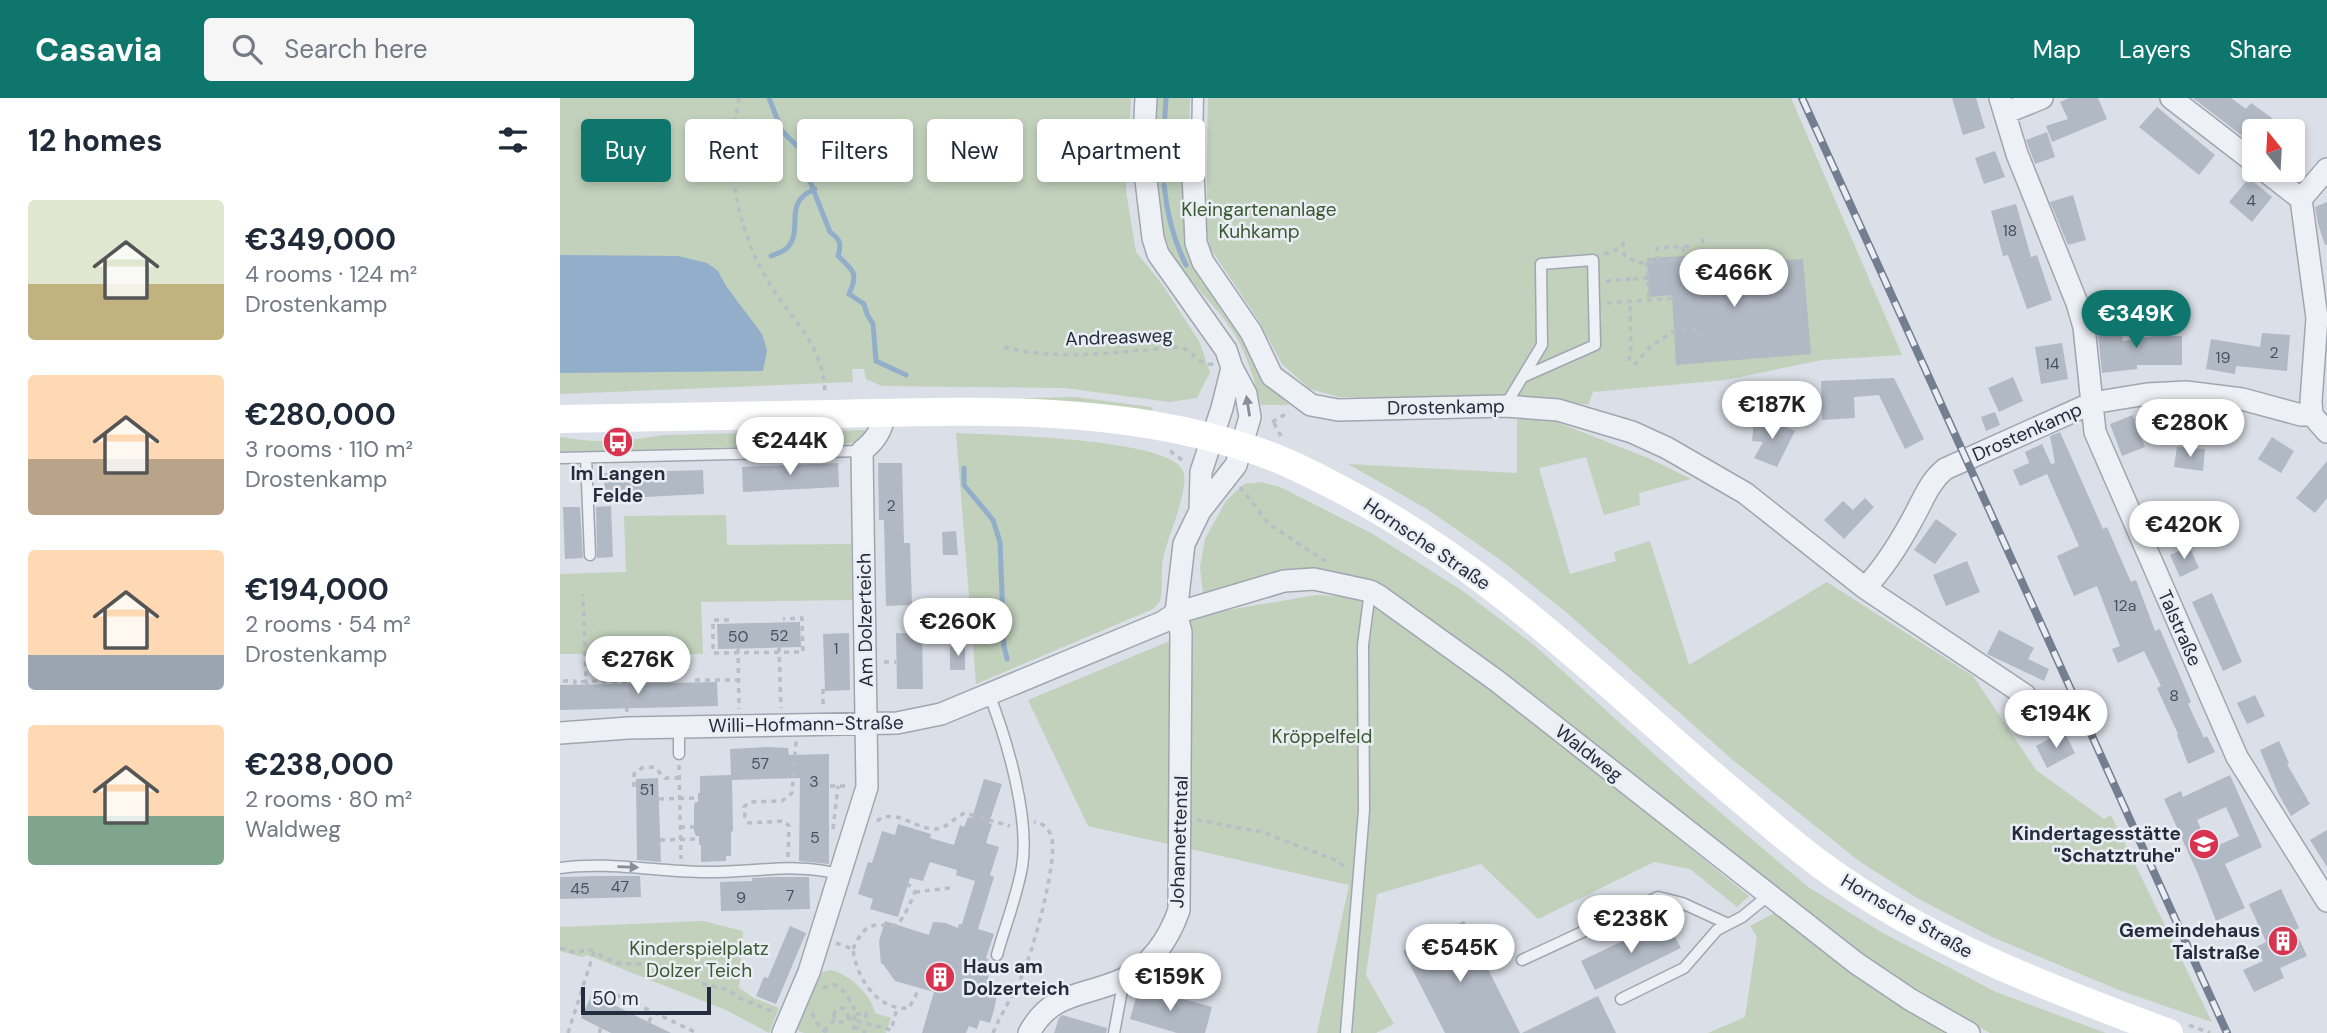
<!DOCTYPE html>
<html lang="en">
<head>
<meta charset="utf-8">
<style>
  :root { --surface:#fff; --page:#f6f6f7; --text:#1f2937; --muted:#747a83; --accent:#0f766e }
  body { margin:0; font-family:"DM Sans",sans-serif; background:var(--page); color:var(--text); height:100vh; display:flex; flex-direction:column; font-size:26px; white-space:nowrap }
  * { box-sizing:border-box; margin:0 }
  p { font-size:23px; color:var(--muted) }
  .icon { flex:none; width:38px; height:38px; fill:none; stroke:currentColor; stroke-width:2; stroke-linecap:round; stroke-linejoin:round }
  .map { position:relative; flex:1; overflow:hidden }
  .side { display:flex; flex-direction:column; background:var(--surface); width:560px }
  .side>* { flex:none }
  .top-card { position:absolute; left:21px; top:21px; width:665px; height:63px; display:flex; gap:14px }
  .needle { width:46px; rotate:342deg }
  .fabs { position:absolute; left:1682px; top:21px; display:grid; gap:14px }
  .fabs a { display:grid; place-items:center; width:63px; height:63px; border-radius:7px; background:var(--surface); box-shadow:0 4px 10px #0003; font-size:35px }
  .scale { position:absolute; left:21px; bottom:18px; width:130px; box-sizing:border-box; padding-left:7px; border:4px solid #242d3d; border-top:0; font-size:19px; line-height:24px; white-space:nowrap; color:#242d3d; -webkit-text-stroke:5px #eaeef4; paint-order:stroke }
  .price { position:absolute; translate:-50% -60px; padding:0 16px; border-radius:24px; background:#fff; color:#222; font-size:23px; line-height:46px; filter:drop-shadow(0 2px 4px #0008) }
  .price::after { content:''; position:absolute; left:50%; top:42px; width:21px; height:16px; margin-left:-10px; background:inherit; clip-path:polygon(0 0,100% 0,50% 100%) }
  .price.current { background:var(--accent); color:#fff }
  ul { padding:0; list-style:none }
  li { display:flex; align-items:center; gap:21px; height:175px; padding:0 28px }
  li span { display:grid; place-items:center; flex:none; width:196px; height:140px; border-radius:7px; color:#555 }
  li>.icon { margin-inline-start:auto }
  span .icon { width:84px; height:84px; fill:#fffc; stroke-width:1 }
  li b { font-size:30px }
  h2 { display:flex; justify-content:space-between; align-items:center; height:84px; padding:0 28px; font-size:30px }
  .pill { padding:0 24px; border-radius:7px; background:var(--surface); box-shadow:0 4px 10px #0003; font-size:24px; line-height:63px }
  .pill.current { background:var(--accent); color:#fff }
  header { display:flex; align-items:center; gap:42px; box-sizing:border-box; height:98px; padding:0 35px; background:var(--accent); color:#fff }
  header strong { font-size:33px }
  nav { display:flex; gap:38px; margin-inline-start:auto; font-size:24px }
  .search { width:490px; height:63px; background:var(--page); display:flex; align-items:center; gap:18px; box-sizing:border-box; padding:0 24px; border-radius:7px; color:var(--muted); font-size:26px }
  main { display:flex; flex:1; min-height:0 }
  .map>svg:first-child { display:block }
  .green { fill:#c1d1bb }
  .water { fill:#92aeca }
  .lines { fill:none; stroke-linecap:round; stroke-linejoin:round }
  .stream { stroke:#92aeca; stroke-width:5 }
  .building { fill:#b1b9c4; fill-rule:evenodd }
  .service-casing { stroke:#a0a6b1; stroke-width:13 }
  .minor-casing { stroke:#a0a6b1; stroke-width:24 }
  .path { stroke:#b9bdc5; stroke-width:3.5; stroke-dasharray:5 5; stroke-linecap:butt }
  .service { stroke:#edf0f5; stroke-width:10 }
  .minor { stroke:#edf0f5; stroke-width:21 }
  .secondary { stroke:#fff; stroke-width:28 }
  .rail-casing { stroke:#737f91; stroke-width:8 }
  .rail { stroke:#eaeef4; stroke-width:5; stroke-dasharray:16; stroke-linecap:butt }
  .path-bridge { stroke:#b9bdc5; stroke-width:3.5; stroke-dasharray:5 5; stroke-linecap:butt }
  .oneway { fill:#888e99 }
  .labels { text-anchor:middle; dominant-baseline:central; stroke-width:5; stroke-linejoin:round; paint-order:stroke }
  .number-label { font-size:16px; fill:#47505f }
  .park-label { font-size:19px; fill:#395a30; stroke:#eaeef4 }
  .street-label { font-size:19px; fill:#242d3d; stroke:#eaeef4 }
  .poi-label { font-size:19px; font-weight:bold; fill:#242d3d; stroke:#eaeef4; text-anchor:end }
</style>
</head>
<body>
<header>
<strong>Casavia</strong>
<div class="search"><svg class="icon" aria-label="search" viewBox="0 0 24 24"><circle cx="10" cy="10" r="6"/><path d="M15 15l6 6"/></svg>Search here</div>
<nav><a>Map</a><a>Layers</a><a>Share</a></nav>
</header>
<main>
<section class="side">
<h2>12 homes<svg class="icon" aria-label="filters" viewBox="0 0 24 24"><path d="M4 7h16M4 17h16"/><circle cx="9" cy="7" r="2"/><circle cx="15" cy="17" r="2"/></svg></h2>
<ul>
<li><span style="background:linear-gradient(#dfe7d0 60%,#c2b280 0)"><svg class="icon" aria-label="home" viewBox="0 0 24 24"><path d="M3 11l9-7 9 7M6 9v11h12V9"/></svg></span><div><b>€349,000</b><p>4 rooms · 124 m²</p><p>Drostenkamp</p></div></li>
<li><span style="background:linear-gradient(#ffd9b3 60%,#b9a48a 0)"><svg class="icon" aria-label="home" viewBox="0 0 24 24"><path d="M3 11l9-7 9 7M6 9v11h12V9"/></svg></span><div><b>€280,000</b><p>3 rooms · 110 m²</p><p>Drostenkamp</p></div></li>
<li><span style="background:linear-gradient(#ffd9b3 75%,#9aa5b1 0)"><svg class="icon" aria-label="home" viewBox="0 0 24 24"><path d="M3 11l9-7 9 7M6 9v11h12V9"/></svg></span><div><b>€194,000</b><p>2 rooms · 54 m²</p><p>Drostenkamp</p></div></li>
<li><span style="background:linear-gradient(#ffd9b3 65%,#7fa58c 0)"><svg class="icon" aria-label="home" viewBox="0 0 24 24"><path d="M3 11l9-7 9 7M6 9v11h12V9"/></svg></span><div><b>€238,000</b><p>2 rooms · 80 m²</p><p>Waldweg</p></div></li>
</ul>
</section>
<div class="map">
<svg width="1767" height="935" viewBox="0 0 1767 935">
  <rect width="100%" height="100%" fill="#dbdfe7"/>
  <path class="green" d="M0,0H571L566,93L576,154L602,186L639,243L650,274L637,300L609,304L505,290L322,288L306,281L304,271H292L293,284L0,296Z
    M597,0H630L629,32L621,41L609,42L600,39L595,24Z
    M648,0H1231L1342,257L1262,262L1165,282L1033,294L1028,307L994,301L779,299L750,291L722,266L697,220L650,150L646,129Z
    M615,73L625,79L670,216L704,281L729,307H701C694,283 688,258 675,237C652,199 609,170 598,126C595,112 596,96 595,83L597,76Z
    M515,299L591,309L593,313L540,306L482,302L317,303Z
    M976,320L994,323L1088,360L1131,381L1079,395L1080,407L1044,417L1026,359L979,370L1010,476L1056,463L1054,454L1090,443L1129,567L1267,484L1413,578L1476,672L1544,721L1551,717L1652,924L1561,893L1432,839L1357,800L1299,763L1174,663L1007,515L942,463L867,411L788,366L957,375V321Z
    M306,332L307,336L302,344L281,346L0,354V339L31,343L69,342L104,337Z
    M396,335C431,337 612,340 623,373C630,392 607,439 603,461C600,475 604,489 600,503L593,511L416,586Z
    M701,384L720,389L811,435L903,493L974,547L1127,686L1248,789L1321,834L1436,894L1546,935H1430L1324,872L905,546L845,505L796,480L655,496L643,495L640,469L645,441L666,403L684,386Z
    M166,417L167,447L291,446L292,502L141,504L143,556H0V476L66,474L64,418Z
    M756,497C781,498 799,500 822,512L932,589L1189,798L1177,809L1130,771L1094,764L978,821L921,766L817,796L806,877L834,926L816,935H757L789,787L528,728L468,602L629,535V524L657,514Z
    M1216,814L1328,900L1385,935H1148L1185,919L1197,839L1190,828Z
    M143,823L183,833L179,890L194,900L219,910L209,935L166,912L27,857L22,859L0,853V829Z
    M271,872C289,876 312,897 315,915L331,920L326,935H244L237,932L262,874Z"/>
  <path class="water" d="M0,157L118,158L147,165L158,173L166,188L202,236L207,252L203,273L0,275Z"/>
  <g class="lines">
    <path class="stream" d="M209,0L222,33L240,51L242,63L270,134C280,141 282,146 278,158C293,172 299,175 289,196L304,206L307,216L313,226L316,263L346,277
      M604,32L606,0
      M604,87C607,117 613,141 626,167
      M211,158C216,156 223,154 227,150C245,131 221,105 255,91
      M404,370V387L433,422L440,444L444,548L447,561"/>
  </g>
  <path class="building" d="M1392,0H1416L1425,30L1403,37Z
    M1509,0H1538L1547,21L1492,44L1486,28L1508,21L1500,4Z
    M1633,0H1671L1686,11L1691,5L1712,20L1702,33H1694V47Z
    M1597,9L1655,57L1639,77L1579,29Z
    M1487,34L1495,59L1475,66L1466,42Z
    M1435,53L1445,79L1424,86L1415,60Z
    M1689,80L1712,99L1692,124L1669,104Z
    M1513,97L1526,142L1508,147L1490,104Z
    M1767,104V147H1765L1758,126L1755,109Z
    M1456,106L1471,159L1477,157L1492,202L1467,211L1448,157L1443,158L1431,113Z
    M1126,158V164L1148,163V168L1243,161L1251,256L1116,267L1112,197L1089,199L1087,160Z
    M1561,224L1563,243L1594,238H1622V267H1577V271L1542,275L1537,227Z
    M1702,235L1730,237L1727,273L1676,268L1675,276L1646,271L1651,241L1700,249Z
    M1502,245L1508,281L1481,286L1475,249Z
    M1453,279L1463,303L1439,314L1428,290Z
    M1334,280L1364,341L1345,351L1319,297L1294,299L1295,320L1262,322L1261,283Z
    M1435,314L1440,327L1426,333L1421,319Z
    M1573,317L1574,321L1648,320V333L1579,334L1585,349L1562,358L1550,326Z
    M1194,323L1217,325L1235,333L1217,369L1194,360L1203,344L1192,343Z
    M1500,334L1543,431L1547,429L1571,484L1576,482L1595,533L1600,531L1631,604L1628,606L1644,640L1647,638L1655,654L1628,666L1617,637L1618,636L1597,590L1601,588L1584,553L1558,565L1552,551L1560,548L1537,488L1514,498L1497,458L1519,448L1487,376L1460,388L1453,372L1469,365L1465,354L1482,346L1491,366L1495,365L1490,338Z
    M1712,339L1734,353L1721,375L1698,361Z
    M1617,349L1645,351L1643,373L1614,369Z
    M1767,363V400L1755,415L1736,400Z
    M278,365L279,389L183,394L182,369Z
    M318,365H342L344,445H350L352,507L326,508L324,422H319Z
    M143,372L144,396L45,401L44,375Z
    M1305,400L1314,409L1284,441L1264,422L1283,403L1293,412Z
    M51,408L53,459L37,460L36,409Z
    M3,409H20L23,460L5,461Z
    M1376,421L1397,436L1375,466L1354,452Z
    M396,433L398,457H383L382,434Z
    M1629,448L1639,470L1620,479L1610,457Z
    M1407,463L1420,494L1386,508L1373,477Z
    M1652,495L1682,564L1663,573L1632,504Z
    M366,512H381V528L366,529Z
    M240,524L241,549L158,551L157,526Z
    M1439,532L1474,550L1468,561L1489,571L1484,583L1427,556Z
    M289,535L290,592L265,593L263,536Z
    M336,535L362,536L363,591H337Z
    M405,548V572H390V549Z
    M157,584L158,608L0,612V587Z
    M1695,597L1705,618L1687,626L1677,605Z
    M1504,633L1515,655L1487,670L1476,648Z
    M1719,643L1729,665L1727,666L1750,706L1731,718L1718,695L1700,652Z
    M207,649L228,650L229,657L269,656V766L239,763L240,680L172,682L173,733L171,734V758H166V763L141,764V747H139V738H136L134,733V709L135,704H138V695H140V678L171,677L170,651Z
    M1670,677L1702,749L1665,766L1685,810L1656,823L1638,776L1604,701L1621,693L1623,699ZM1666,709L1679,738L1650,751L1637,722Z
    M98,680L101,764L77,762L76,681Z
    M424,681L442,686L429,725L432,726L426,745L439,749L430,777L434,779L418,831L434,836L426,860L433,864L424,894L437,897L434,912L430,925L420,922L417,931L409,928L406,935H362L374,894L335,883L323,866H321L319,843L325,823L369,837L373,824L386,825L398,830L399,826H402L415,783L396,777L397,772L370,764L363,783L350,780L338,819L310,811L313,801L298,796L308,764L312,765L322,733L335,737L338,726L371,736L370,740L394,747L400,727L404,729L408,719L412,720Z
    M1767,732V769L1750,742Z
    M39,778H80L81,799L0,801V779Z
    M213,779H249L250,811L161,813L160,784L192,783V780Z
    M1721,791L1739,830L1735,832L1747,858L1720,870L1724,880L1694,894L1683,872L1703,863L1696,849L1706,844L1689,806Z
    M1106,822L1121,850L1035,892L1021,863Z
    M904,823L960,935H885L843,853Z
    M230,828L246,835L216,906L196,898L204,879L208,880Z
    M579,889L652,909L645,935H617L570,921Z
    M32,896L70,915L111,935H51L21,920Z
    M1038,898L1056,935H962Z
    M502,917L547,930L546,935H494L499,920Z"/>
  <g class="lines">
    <g class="service-casing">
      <path id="service" d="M627,59C640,44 637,18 638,0
        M945,308L982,247L981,166L1033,162L1035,247L965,278
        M0,360L302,353
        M26,360L30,457
        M429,596C447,642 470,720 462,769C457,798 445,828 437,857
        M119,629V656
        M0,770C48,763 97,774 145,774C189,775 236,764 279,776
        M962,862L1098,799L1122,805L1168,826
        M1061,901L1124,870L1157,832L1182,819L1209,797
        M554,935L564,881
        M786,935L804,712L803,547L810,493"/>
    </g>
    <g class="minor-casing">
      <path id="minor" d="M1440,0L1457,56L1517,205L1524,229L1535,334L1677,659L1767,803
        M1611,0L1694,64
        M1445,15L1482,0
        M583,58L623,56L627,59L633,74L636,145L643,164L691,234L712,278L751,307L778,312L945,308L998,312L1072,334L1107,350L1185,395L1305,490C1324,470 1339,446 1352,422C1363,403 1368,385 1385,371L1532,305L1587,296L1626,294L1682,301L1741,317H1752
        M1704,72L1741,101L1757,220L1751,303L1752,317L1767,334
        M1741,101L1767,71
        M640,413L641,374L662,310L672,270
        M1305,490L1465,597
        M0,635L68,630L337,625L381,616L603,524L616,515L624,446L640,413L676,367L690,319L686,296L672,270L666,252L598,156L593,140L583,58L586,0
        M223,935L249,874L307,689L302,353C316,342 322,332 325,314
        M469,935C492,893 523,899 561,882C590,869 609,841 619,812L621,534L616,515L724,483L754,481L810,493L819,498L937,583L1296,865L1351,902L1409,935"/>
    </g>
    <path class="path" d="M179,0C175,21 172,43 173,65C173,105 189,154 211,188C235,226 264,248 265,296
      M1063,144L1064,157L1078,165L1144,160L1142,135
      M1123,149L1124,162
      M1044,156L1063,149
      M1144,160L1155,162V165L1148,166
      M1098,163L1097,150L1134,148
      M1087,164L1089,202
      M1046,183L1073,181
      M1047,205L1116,200
      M444,249C500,264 563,253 620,249C635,254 639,268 654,266
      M1069,263L1071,249L1070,203
      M1074,267L1090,249L1114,233L1138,231L1139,240
      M712,324L729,314
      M714,325L721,338
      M610,353L626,365
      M680,389L709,426L765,463
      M363,520V535
      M169,522H153V555L243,554L242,520L223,521
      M219,549L221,610
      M178,550L179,611
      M324,564H336
      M135,582H179
      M3,583H15V585L26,583L23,496
      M66,584L67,581H95
      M27,587L26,583L66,584L67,614
      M263,591V610
      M119,667L121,761
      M270,688H286
      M74,689V676L82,670L94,669L105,680H119
      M99,701L138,700
      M637,722L702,734L778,763L787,772
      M317,723C335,709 356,732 376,731C387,730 395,719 405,715L450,728
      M120,729H134
      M273,731L278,688
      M100,742L139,741
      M228,759L229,728L224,723L189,725L185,720L184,709L189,704L222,703L232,695L236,643
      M355,794L390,790
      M276,845L293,851C296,879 317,913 349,910L360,889
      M0,850L17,855L28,851L34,854
      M293,851C299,838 305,826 321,827C327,827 332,830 338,825C345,819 351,803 355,794L348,786
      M263,890C267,889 271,886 275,887C283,889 296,909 295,917C295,924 293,928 294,935
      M53,906L57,897L137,935
      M274 917a7 7 0 1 1 14 0a7 7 0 1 1-14 0Z
      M252,915L260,930L268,935
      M296,916L306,915V925
      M287,920L331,932L337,911
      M89,924L93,914
      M1629,927L1650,935
      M294,930H300L306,935
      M264,933L274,922
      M8,935L34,854L56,865L94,867L112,871L134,879L144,886L169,892L179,900L214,914
      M39,935L41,930
      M433,935C441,916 451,900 460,882C472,858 497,766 492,741C490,731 483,725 474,724"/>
    <use href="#service" class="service"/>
    <use href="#minor" class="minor"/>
    <path class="secondary" d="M0,321C90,319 180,318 270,316C407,313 549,306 681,348C716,358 748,374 780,391C928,467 1045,586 1171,693C1201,718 1230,744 1261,767C1366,844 1488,890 1609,935"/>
    <g class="rail-casing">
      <path id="rail" d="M1242,0L1667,935"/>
    </g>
    <use href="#rail" class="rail"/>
    <path class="path-bridge" d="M1073,181L1088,180"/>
  </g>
  <defs><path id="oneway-solid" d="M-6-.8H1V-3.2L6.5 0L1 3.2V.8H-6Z" transform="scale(1.75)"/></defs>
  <g class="oneway">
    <use href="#oneway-solid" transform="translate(688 308) rotate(-99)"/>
    <use href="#oneway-solid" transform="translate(68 769) rotate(2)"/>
  </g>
  <defs>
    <g id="bus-disc" transform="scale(1.575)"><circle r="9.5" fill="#d8334f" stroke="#eaeef4"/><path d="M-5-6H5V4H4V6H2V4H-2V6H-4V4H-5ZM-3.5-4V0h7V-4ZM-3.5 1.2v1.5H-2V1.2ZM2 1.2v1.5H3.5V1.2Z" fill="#fff"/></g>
    <g id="school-disc" transform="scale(1.575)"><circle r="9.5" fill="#d8334f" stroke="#eaeef4"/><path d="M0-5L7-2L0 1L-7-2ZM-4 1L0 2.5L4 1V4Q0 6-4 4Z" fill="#fff"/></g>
    <g id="building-disc" transform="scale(1.575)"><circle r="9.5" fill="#d8334f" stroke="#eaeef4"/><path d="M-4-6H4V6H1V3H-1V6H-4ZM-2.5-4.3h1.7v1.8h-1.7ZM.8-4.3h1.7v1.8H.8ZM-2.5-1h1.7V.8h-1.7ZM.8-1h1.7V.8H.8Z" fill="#fff"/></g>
  </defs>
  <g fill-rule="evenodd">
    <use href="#bus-disc" x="58" y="344"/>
    <use href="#school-disc" x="1644" y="746"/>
    <use href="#building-disc" x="1723" y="843"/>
    <use href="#building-disc" x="380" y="879"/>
  </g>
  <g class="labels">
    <g class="number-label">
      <text x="1691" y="102">4</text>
      <text x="1450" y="132">18</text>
      <text x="1714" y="254">2</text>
      <text x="1663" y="259">19</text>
      <text x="1492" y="265">14</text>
      <text x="331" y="407">2</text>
      <text x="1565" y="507">12a</text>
      <text x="219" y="537">52</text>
      <text x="178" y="538">50</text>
      <text x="276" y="550">1</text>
      <text x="1614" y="597">8</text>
      <text x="200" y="665">57</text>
      <text x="254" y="683">3</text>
      <text x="87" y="691">51</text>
      <text x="255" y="739">5</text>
      <text x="60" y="788">47</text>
      <text x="20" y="790">45</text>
      <text x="230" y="797">7</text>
      <text x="181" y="799">9</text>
    </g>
    <g class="park-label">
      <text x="699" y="111">Kleingartenanlage<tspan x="699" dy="22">Kuhkamp</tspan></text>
      <text x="762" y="638">Kröppelfeld</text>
      <text x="139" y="850">Kinderspielplatz<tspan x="139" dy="22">Dolzer Teich</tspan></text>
    </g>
    <g class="street-label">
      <text transform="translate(559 239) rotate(-2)">Andreasweg</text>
      <text transform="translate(886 309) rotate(-1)">Drostenkamp</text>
      <text transform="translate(1467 334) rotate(-24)">Drostenkamp</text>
      <text transform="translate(867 446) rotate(34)">Hornsche Straße</text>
      <text transform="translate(305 522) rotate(-91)">Am Dolzerteich</text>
      <text transform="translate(1620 530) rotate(66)">Talstraße</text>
      <text transform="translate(246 626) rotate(-1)">Willi-Hofmann-Straße</text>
      <text transform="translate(1029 655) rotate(38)">Waldweg</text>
      <text transform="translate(619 744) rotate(-88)">Johannettental</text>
      <text transform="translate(1347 818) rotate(30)">Hornsche Straße</text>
    </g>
    <g class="poi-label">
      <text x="58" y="375" text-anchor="middle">Im Langen<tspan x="58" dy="22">Felde</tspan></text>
      <text x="1621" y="735">Kindertagesstätte<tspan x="1621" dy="22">"Schatztruhe"</tspan></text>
      <text x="1700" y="832">Gemeindehaus<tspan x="1700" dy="22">Talstraße</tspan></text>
      <text x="403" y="868" text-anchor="start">Haus am<tspan x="403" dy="22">Dolzerteich</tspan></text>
    </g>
  </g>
</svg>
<div class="fabs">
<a><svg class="needle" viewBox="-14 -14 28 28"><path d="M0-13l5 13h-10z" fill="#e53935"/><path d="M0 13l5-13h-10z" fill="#747a83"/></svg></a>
</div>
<div class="scale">50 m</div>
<b class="price" style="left:1174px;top:211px">€466K</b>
<b class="price current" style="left:1576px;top:252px">€349K</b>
<b class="price" style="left:1212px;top:343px">€187K</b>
<b class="price" style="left:1630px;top:361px">€280K</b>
<b class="price" style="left:230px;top:379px">€244K</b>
<b class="price" style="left:1624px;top:463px">€420K</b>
<b class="price" style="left:398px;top:560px">€260K</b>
<b class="price" style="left:78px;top:598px">€276K</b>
<b class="price" style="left:1496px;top:652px">€194K</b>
<b class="price" style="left:1071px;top:857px">€238K</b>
<b class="price" style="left:900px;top:886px">€545K</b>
<b class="price" style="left:610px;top:915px">€159K</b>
<div class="top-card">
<a class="pill current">Buy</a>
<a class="pill">Rent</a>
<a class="pill">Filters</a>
<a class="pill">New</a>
<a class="pill">Apartment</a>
</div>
</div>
</main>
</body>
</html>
